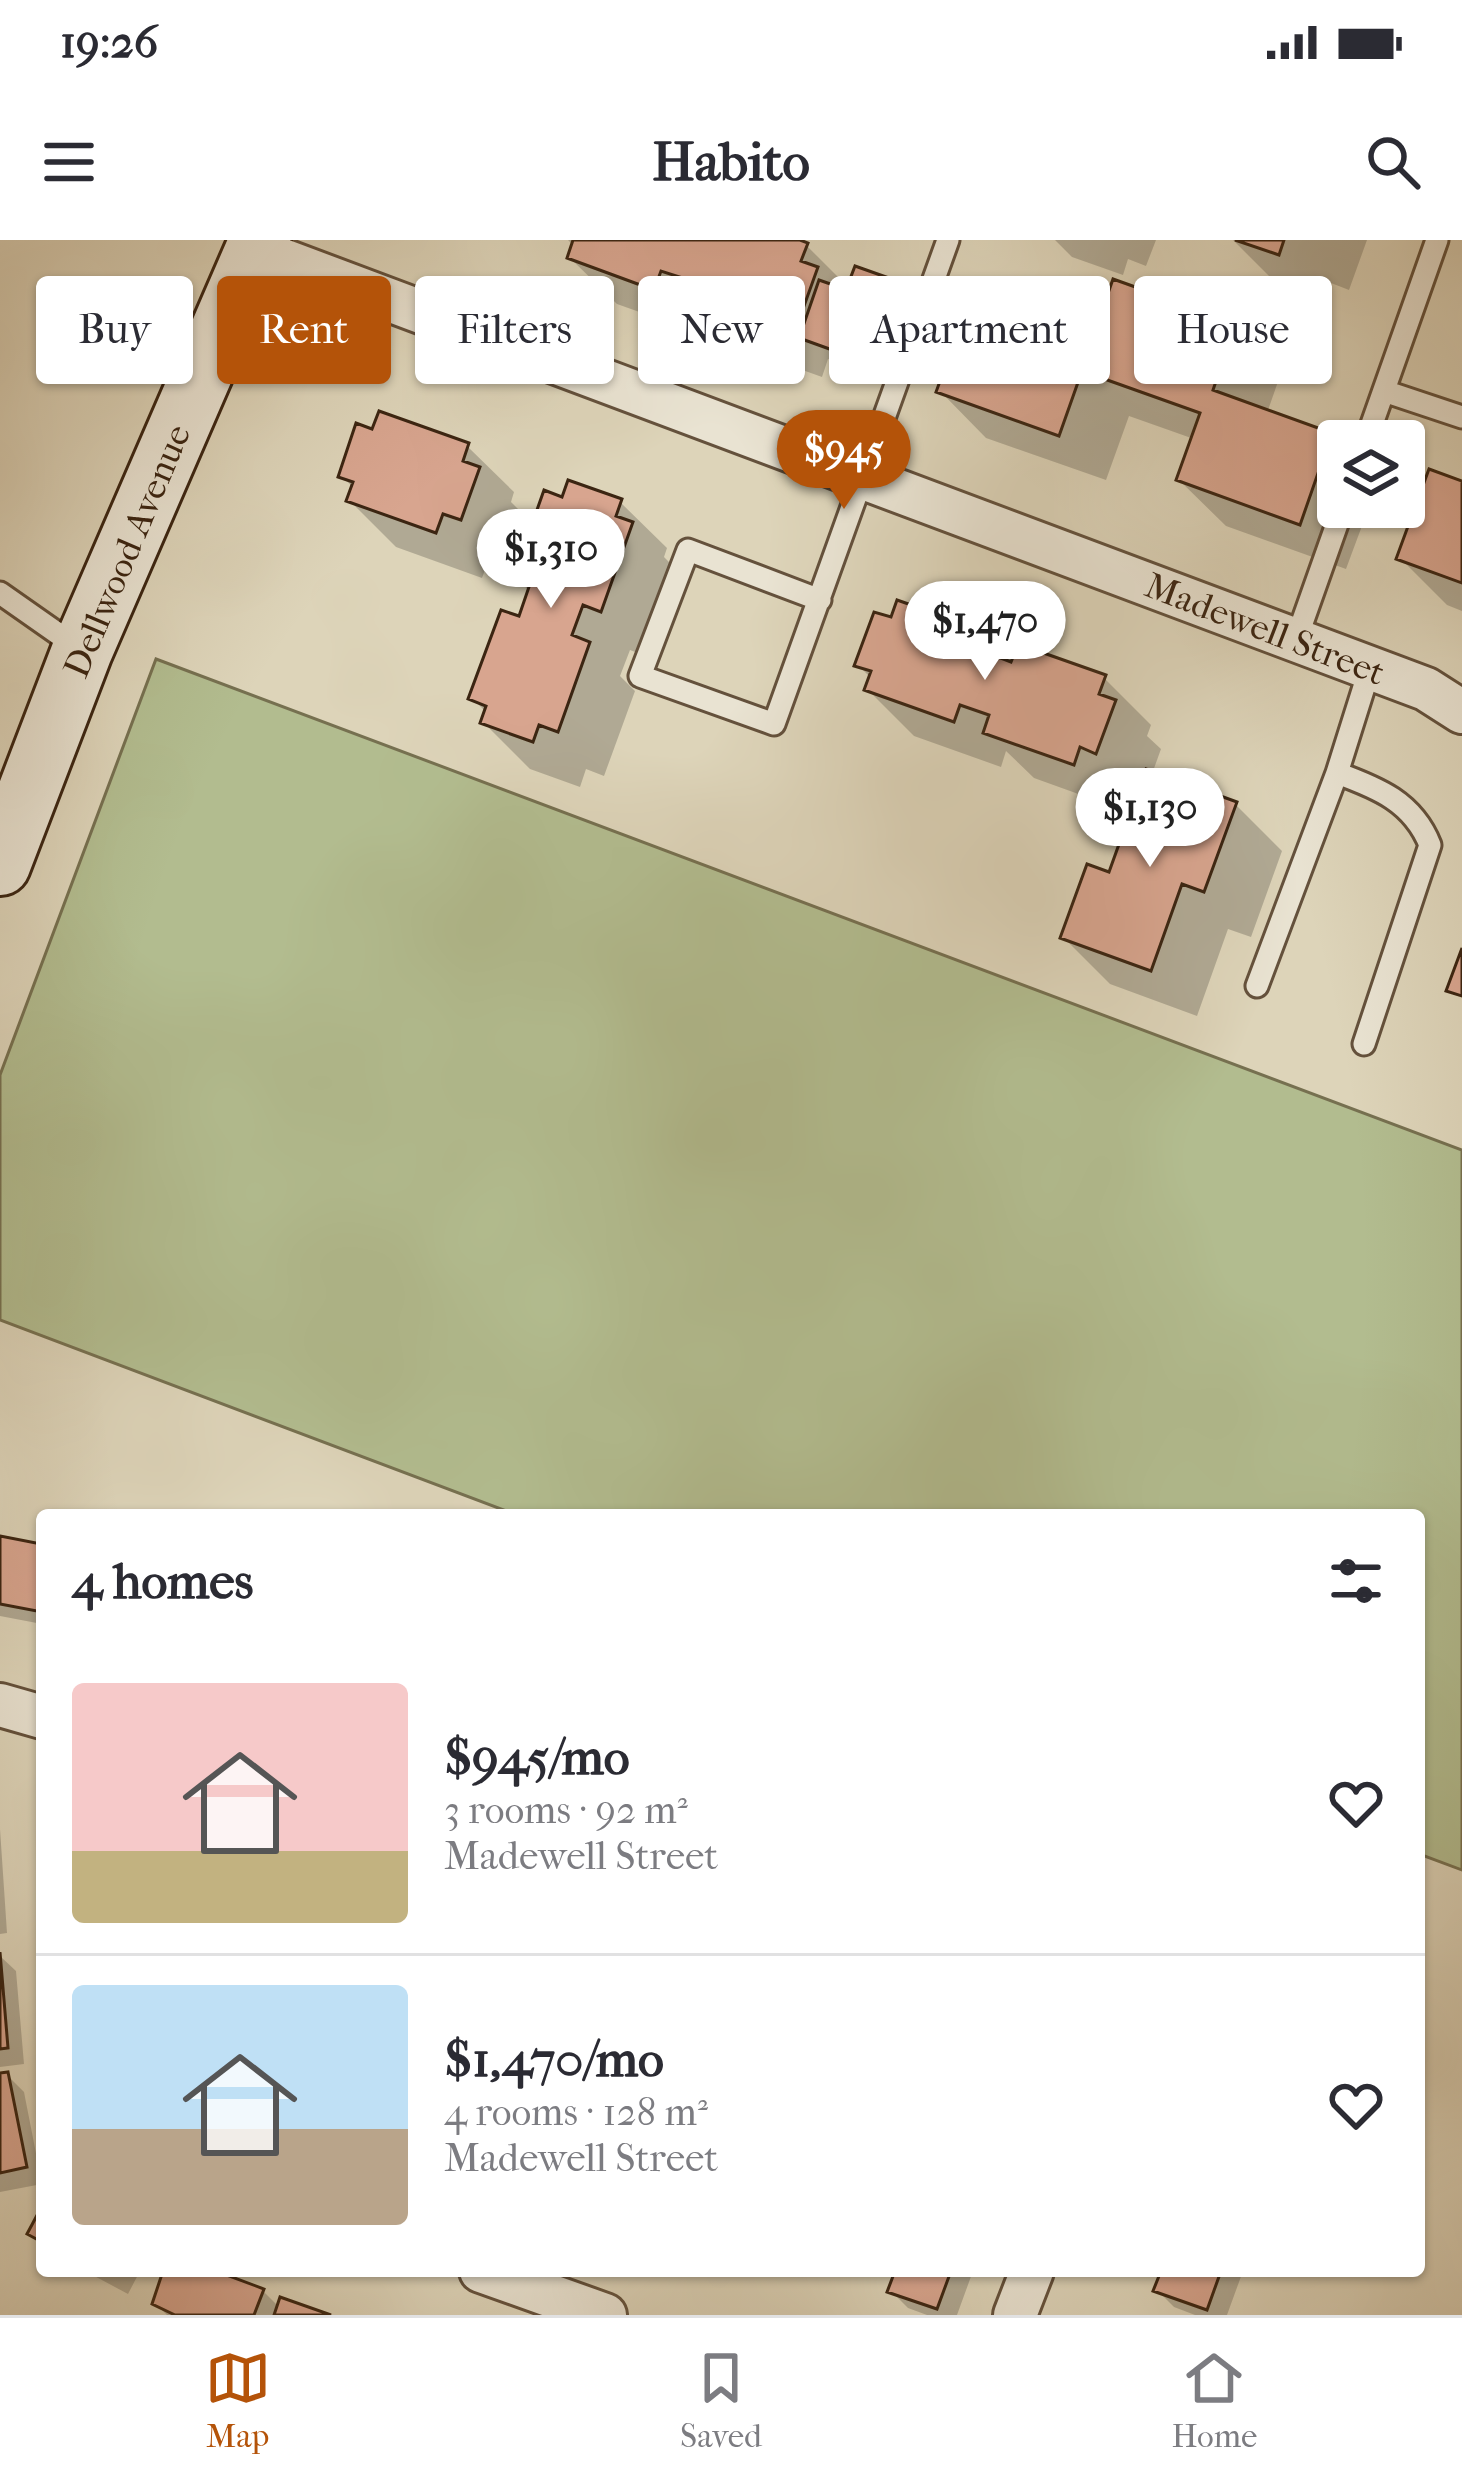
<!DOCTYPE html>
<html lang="en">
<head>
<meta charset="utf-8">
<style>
  :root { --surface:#fff; --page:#f7f7f7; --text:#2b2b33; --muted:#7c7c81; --line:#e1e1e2; --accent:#b45309 }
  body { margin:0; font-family:"IM FELL French Canon",serif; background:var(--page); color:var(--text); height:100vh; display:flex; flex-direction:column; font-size:45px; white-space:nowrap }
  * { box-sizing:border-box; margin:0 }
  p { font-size:39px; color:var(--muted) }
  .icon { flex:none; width:66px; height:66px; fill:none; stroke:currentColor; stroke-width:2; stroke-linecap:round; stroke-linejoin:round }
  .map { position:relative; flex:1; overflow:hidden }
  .side { position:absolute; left:36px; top:1269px; width:1389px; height:768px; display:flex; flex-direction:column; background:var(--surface); border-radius:12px; box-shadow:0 3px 9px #0004 }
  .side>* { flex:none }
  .hud { position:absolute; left:36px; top:36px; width:1392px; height:108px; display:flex; gap:24px }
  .fabs { position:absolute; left:1317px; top:180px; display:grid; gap:24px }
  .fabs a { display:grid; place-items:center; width:108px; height:108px; border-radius:12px; background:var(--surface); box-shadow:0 3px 9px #0004; font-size:60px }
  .price { position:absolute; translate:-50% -102px; padding:0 27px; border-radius:42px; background:#fff; color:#222; font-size:39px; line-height:78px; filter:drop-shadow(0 3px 6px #0008) }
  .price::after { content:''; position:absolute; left:50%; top:72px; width:36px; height:27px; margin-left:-18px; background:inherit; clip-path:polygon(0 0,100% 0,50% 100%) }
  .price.current { background:var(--accent); color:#fff }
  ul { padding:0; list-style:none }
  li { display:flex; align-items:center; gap:36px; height:300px; padding:0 36px }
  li+li { border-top:3px solid var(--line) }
  li span { display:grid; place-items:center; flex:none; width:336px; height:240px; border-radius:12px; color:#555 }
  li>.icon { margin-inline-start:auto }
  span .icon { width:144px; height:144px; fill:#fffc; stroke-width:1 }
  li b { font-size:51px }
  h2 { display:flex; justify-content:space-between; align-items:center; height:144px; padding:0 36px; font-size:51px }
  .tag { padding:0 42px; border-radius:12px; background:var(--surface); box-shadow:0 3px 9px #0004; font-size:42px; line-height:108px }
  .tag.current { background:var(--accent); color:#fff }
  .status { display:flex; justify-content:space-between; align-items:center; height:84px; padding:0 60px; background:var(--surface); direction:ltr }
  .status svg { height:33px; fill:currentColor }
  header { display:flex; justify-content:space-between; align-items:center; height:156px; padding:0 36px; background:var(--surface); font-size:54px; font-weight:800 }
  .menu { display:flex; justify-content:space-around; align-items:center; height:168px; border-top:3px solid var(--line); background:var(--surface); font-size:33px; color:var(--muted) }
  .menu a { display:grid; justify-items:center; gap:6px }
  .menu .current { color:var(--accent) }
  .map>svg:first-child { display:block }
  .green { fill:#b2bc8f; stroke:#767050; stroke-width:3 }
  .shadow { fill:#0003 }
  .building { fill:#d8a58f; stroke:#3b2512; stroke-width:3 }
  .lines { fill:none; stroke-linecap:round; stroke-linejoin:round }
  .lane-casing { stroke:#64513c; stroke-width:27 }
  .street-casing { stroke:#64513c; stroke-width:48 }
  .secondary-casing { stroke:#3b2512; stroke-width:66 }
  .lane { stroke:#e9e3d2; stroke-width:21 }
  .street { stroke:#e9e3d2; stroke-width:42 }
  .secondary { stroke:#e9e3d2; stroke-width:60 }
  .labels { text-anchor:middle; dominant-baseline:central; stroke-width:10; stroke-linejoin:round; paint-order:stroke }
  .street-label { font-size:36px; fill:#3b2512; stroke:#e9e3d2 }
</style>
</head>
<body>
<div class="status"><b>19:26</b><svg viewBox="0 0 49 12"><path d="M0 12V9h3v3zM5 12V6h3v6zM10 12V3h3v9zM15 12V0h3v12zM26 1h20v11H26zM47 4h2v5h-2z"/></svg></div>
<header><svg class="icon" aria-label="menu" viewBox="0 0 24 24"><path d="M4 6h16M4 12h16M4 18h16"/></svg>Habito<svg class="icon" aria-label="search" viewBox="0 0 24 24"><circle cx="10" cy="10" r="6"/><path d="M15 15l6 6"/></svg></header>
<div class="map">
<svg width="1462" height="2075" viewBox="0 0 1462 2075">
  <rect width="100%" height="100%" fill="#ddd4b9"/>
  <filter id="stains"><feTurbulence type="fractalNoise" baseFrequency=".00167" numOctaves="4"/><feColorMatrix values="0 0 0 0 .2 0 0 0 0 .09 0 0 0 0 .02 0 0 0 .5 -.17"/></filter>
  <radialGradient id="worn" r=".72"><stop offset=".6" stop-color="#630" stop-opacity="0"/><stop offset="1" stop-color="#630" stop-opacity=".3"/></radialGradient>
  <path class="green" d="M156,419L1462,910V1630L1419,1614V1275H517L0,1080V835Z"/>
  <path class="shadow" d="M568,0H791L806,5L850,49L902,45L919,62L891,140L828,119L822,137L735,106L707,78L701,94L617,64L570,18L574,6Z
    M1055,0H1156L1146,26L1128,19L1123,35L1072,17Z
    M1233,0H1367L1349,50L1331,43L1325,60L1275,42Z
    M1235,86L1281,133L1267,173L1331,196L1338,203V267H1369L1346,329L1226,286L1179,240L1194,199L1129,176L1106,240L986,198L940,151L1091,109Z
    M467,206L514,252L511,262L525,276L507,325L489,319L482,338L396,307L349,260L354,248L341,236Z
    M1462,244V371L1447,365L1400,318Z
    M564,260L620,262L667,308L664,317L678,331L648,417L630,410L620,436L635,451L604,536L586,529L580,547L530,529L483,482L487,473L472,458L521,380L530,352L516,337Z
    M985,394L1014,423L1104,438L1151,485L1147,496L1161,509L1152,534L1235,564L1282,611L1251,697L1228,689L1197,776L1110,744L1064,698L1111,636L1139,557L1127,552L1120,569L1034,538L1006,511L1001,527L914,496L867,449L871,438L858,425Z
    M0,1299L42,1308V1384L0,1376Z
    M0,1589L7,1693L0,1694Z
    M0,1716L16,1731L24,1824L0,1827Z
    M7,1835L24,1852L42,1944L0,1952V1836Z
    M85,2031H140L128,2054Z
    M167,2031H208L263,2051L280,2068L322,2075H167L155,2063Z
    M898,2031H973L957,2075H927L908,2068L891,2051Z
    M1164,2031H1243L1227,2075H1195L1174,2067L1157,2050Z"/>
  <path class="building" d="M573,0H800L808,3L801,21L818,27L799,80L782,75L775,92L685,60L692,41L661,31L654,50L567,18Z
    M1235,0H1284L1279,15Z
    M855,26L903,43L874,125L799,98L819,40L839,47L833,66L839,68Z
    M1113,39L1236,83L1213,150L1332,193L1300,285L1176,240L1200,173L1082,131L1059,196L936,152L969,62L1090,105Z
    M379,171L469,203L463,221L480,227L461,280L443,274L436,293L346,261L353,242L338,237L356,183L372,189Z
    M1429,229L1462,241V343L1396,319Z
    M568,240L622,259L616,276L633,282L601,372L583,365L572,395L590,402L558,492L539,485L533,502L480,483L486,466L468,459L501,370L519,376L530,344L513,338L544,250L562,257Z
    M897,360L986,391L980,410L1011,422L1018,404L1106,435L1099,454L1116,460L1096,514L1080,507L1074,525L983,493L989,475L960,465L954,482L864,450L871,431L854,426L874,372L891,377Z
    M1146,529L1237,562L1204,652L1182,644L1151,731L1060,698L1087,624L1109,632Z
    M1462,708V756L1446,751Z
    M0,1296L41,1304L42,1297V1372L0,1364Z
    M0,1712L8,1808L0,1809Z
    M8,1832L27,1927L0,1933V1833Z
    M42,1966V2002L27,1994Z
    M163,2031H216L264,2049L254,2075H175L152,2064Z
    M895,2031H951L937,2069L887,2052Z
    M1161,2031H1221L1207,2070L1153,2051Z
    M280,2057L331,2075H274Z"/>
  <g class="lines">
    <g class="lane-casing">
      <path id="lane" d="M1384,151L1462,177
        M1366,201L1437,0
        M0,353L77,407
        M820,360L688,310L640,436L774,484L948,0
        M1296,400L1343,267
        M1257,746L1337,533
        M1364,804L1430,605C1413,562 1378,548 1337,533L1370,428"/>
    </g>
    <g class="street-casing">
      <path id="street" d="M256,10L1426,449L1462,472
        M0,1465L42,1477
        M481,2031L605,2075
        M1015,2075L1032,2031"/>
    </g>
    <g class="secondary-casing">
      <path id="secondary" d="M0,625L82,411L260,0"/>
    </g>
    <use href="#lane" class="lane"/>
    <use href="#street" class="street"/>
    <use href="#secondary" class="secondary"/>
  </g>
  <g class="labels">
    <g class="street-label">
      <text transform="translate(127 311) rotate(-67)">Dellwood Avenue</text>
      <text transform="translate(1265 389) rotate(21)">Madewell Street</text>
    </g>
  </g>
  <rect width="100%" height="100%" filter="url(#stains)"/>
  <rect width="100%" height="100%" fill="url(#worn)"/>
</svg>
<div class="fabs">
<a><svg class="icon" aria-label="layers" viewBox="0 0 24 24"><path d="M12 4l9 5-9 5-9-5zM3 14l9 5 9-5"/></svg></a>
</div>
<b class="price current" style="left:844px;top:272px">$945</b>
<b class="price" style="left:551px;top:371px">$1,310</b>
<b class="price" style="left:985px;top:443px">$1,470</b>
<b class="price" style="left:1150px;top:630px">$1,130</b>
<div class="hud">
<a class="tag">Buy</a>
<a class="tag current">Rent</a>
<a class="tag">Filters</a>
<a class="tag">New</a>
<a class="tag">Apartment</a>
<a class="tag">House</a>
</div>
<section class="side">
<h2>4 homes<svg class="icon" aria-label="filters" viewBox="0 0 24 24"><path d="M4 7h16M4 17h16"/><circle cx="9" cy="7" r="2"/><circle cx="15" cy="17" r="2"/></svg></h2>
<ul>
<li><span style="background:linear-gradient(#f6c9c9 70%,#c2b280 0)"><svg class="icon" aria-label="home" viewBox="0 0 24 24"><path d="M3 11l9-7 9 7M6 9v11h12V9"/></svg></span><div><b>$945/mo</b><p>3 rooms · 92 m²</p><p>Madewell Street</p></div><svg class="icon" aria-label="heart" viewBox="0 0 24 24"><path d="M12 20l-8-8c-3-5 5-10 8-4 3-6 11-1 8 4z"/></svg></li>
<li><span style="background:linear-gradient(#bfe0f5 60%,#b9a48a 0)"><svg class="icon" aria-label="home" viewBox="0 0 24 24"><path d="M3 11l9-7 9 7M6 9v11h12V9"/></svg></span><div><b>$1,470/mo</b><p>4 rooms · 128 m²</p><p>Madewell Street</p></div><svg class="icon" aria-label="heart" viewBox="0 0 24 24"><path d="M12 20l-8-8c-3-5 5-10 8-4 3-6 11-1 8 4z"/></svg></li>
</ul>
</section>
</div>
<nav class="menu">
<a class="current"><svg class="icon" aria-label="map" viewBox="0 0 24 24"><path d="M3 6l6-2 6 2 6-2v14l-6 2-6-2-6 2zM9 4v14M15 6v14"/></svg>Map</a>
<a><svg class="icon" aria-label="saved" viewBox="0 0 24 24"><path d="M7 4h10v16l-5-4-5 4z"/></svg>Saved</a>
<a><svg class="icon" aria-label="home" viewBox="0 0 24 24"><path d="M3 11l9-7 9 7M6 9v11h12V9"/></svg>Home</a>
</nav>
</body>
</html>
